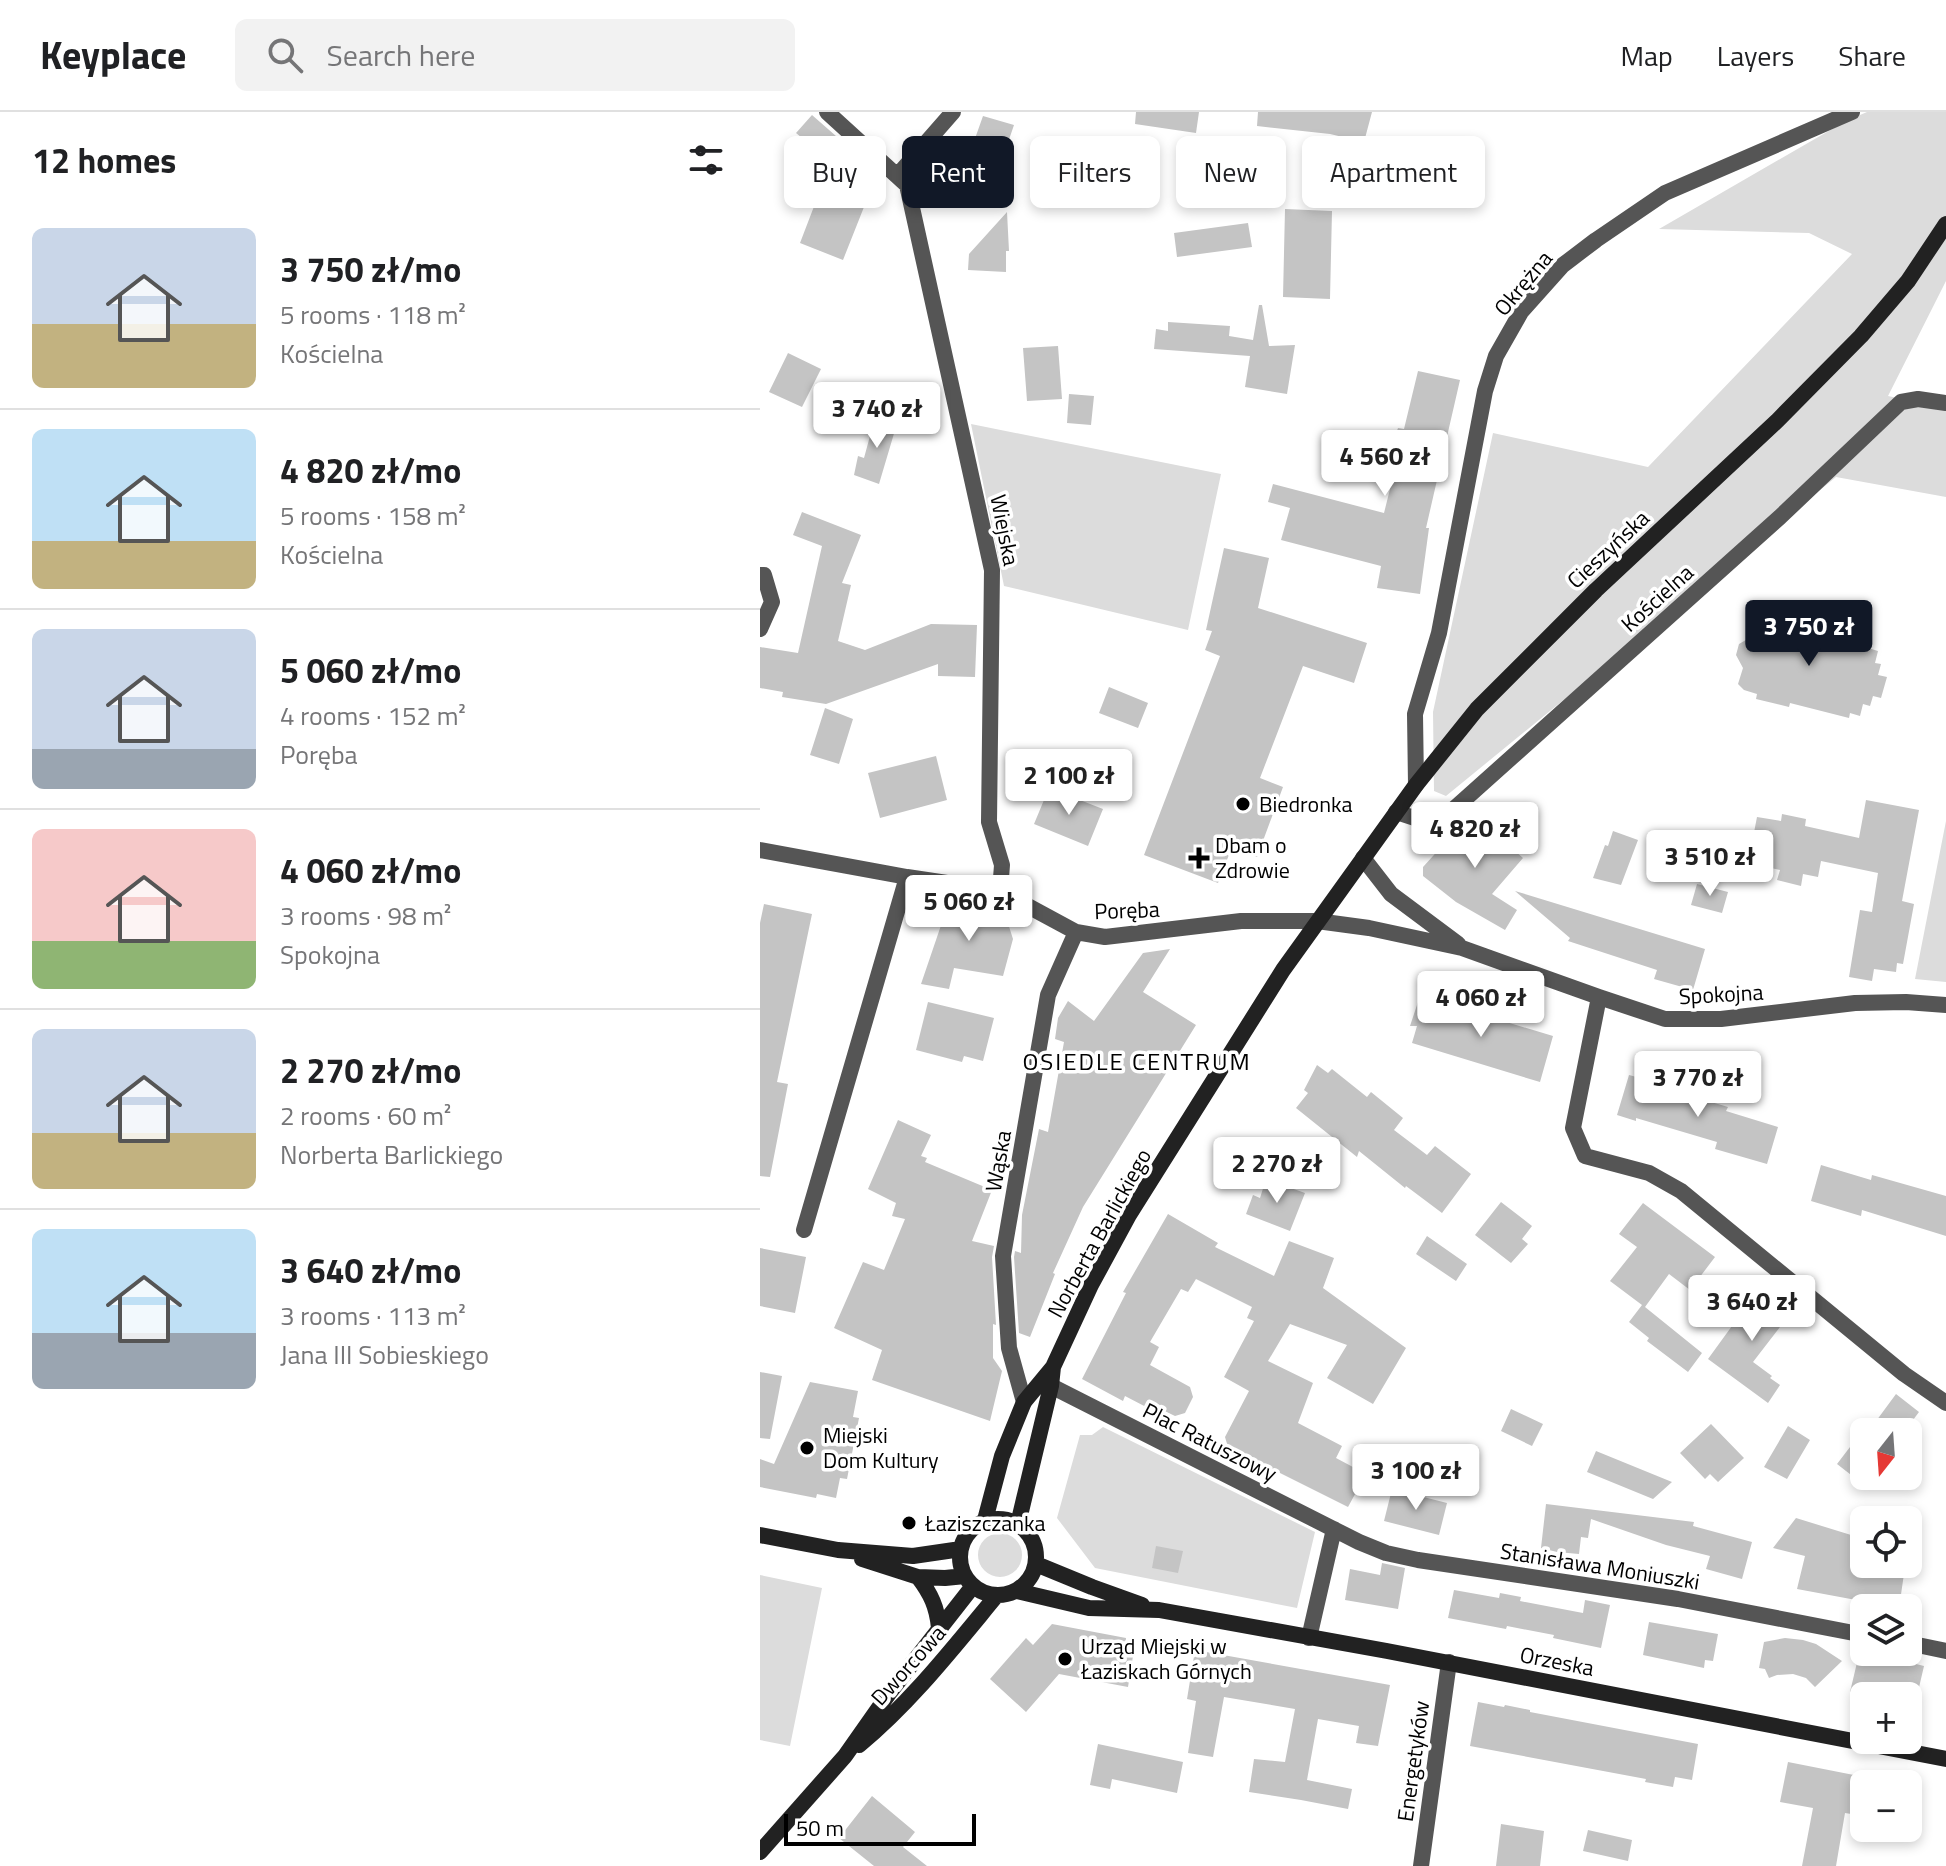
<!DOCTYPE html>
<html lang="en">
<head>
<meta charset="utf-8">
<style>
  :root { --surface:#fff; --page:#f2f2f2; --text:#202124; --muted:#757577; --line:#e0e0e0; --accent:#111827 }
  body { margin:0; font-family:"Titillium Web",sans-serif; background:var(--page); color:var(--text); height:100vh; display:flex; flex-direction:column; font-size:30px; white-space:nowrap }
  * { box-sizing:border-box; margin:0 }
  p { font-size:26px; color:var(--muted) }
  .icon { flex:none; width:44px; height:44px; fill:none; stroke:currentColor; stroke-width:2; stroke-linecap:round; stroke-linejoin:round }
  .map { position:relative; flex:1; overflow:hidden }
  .side { display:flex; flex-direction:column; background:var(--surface); width:760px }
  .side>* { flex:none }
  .banner { position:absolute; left:24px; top:24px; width:760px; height:72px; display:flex; gap:16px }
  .needle { width:52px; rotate:197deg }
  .fabs { position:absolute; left:1090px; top:1306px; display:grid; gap:16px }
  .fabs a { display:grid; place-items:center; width:72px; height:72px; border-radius:12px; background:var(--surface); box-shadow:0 4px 12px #0003; font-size:40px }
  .scale { position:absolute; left:24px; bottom:20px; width:192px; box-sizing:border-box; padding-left:8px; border:4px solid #000; border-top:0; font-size:22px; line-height:28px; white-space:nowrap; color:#000; -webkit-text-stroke:6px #fff; paint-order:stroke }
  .price { position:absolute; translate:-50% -68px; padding:0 18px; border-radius:8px; background:#fff; color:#222; font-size:26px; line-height:52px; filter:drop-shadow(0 2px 4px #0008) }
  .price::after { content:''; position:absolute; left:50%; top:48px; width:24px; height:18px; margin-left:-12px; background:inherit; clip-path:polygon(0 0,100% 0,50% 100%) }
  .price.current { background:var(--accent); color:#fff }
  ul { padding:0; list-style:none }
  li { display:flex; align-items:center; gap:24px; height:200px; padding:0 32px }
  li+li { border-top:2px solid var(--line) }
  li span { display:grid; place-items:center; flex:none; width:224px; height:160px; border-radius:12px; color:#555 }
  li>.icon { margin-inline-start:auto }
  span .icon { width:96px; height:96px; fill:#fffc; stroke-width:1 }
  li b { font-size:34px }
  h2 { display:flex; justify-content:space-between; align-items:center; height:96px; padding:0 32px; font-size:34px }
  .pill { padding:0 28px; border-radius:12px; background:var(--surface); box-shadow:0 4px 12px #0003; font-size:28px; line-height:72px }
  .pill.current { background:var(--accent); color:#fff }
  header { display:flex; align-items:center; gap:48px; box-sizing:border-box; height:112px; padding:0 40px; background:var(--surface); border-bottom:2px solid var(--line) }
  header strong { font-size:38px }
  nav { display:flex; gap:44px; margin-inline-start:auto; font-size:28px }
  .search { width:560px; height:72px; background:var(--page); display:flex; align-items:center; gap:20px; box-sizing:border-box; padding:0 28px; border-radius:12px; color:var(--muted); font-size:30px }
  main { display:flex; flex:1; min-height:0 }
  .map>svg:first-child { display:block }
  .green { fill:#dcdcdc }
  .building { fill:#c4c4c4 }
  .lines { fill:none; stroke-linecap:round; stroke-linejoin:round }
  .street { stroke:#555; stroke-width:16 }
  .secondary { stroke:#222; stroke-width:16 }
  .poi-dot { fill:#000; stroke:#fff; stroke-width:3 }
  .labels { text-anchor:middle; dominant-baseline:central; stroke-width:7; stroke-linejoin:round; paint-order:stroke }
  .street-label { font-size:22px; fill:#000; stroke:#fff }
  .poi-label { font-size:22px; fill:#000; stroke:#fff; text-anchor:start }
  .neighbourhood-label { font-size:24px; letter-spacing:2px; fill:#000; stroke:#fff }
</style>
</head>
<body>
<header>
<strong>Keyplace</strong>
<div class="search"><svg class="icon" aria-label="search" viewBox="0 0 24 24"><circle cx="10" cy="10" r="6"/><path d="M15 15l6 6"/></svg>Search here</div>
<nav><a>Map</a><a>Layers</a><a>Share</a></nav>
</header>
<main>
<section class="side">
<h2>12 homes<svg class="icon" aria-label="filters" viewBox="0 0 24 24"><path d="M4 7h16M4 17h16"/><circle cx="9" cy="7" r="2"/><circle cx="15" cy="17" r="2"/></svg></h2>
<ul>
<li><span style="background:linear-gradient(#c9d6e8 60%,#c2b280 0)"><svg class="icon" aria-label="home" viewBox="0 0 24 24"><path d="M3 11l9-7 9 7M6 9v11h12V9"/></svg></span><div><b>3 750 zł/mo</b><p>5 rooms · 118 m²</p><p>Kościelna</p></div></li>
<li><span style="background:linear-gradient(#bfe0f5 70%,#c2b280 0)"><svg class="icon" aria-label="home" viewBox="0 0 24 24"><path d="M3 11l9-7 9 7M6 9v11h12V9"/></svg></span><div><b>4 820 zł/mo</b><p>5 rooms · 158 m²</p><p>Kościelna</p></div></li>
<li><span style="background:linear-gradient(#c9d6e8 75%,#9aa5b1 0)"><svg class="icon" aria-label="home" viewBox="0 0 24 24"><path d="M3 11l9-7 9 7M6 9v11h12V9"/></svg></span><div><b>5 060 zł/mo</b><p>4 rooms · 152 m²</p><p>Poręba</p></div></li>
<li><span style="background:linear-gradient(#f6c9c9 70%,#8fb573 0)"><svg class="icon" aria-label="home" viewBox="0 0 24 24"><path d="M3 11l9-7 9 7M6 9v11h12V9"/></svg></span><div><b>4 060 zł/mo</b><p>3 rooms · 98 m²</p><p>Spokojna</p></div></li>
<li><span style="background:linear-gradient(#c9d6e8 65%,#c2b280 0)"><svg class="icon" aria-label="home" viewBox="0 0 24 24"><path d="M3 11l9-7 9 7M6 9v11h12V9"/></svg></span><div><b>2 270 zł/mo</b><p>2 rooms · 60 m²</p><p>Norberta Barlickiego</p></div></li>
<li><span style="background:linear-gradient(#bfe0f5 65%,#9aa5b1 0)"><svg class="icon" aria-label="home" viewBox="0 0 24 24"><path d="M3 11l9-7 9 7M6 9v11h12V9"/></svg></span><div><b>3 640 zł/mo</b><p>3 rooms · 113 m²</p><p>Jana III Sobieskiego</p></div></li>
</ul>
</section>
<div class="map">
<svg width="1186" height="1754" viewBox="0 0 1186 1754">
  <rect width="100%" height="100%" fill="#fff"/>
  <path class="green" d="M1107,0H1186V169L1128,284L1186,296V385L1076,365L686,684L674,679L673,600L733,321L888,355L1092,142L1049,121L899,117L1086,9Z
    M211,312L461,362L428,518L244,474Z
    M1186,709V870L1155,867Z
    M343,1315L555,1420L537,1496L335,1456L297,1406L320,1323H332Z
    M218 1443a22 22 0 1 1 44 0a22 22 0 1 1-44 0Z
    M0,1463L62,1476L30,1634L0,1628Z"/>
  <path class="building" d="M376,0H439L436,21L375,12Z
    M498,0H612L604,30L570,22L497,14Z
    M52,3L117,60L91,90L104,95L83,148L40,131L71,50L36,21Z
    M223,4L254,13L243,45L212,35Z
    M525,97L572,99L570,187L523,185Z
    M247,100L249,139H246V160L208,158L209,142Z
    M488,111L492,135L417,145L414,121Z
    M499,193H502L509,234L535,233L527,282L485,275L490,244L394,237L396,217L408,219V210L470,214L469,224L493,228Z
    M298,234L302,287L267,289L263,236Z
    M28,241L61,257L42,295L9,280Z
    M658,259L700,268L666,416H669L660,482L617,476L621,454L521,428L530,396L508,390L513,372L624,401L639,341L632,338L634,327L638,316L644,317Z
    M309,282L334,284L331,313L307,311Z
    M116,302L138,308L119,372L94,363L98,344L104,346Z
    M42,400L101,423L82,471L91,473L78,529L105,538L171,512L217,513L215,565L178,564V552L66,592L22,585L23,580L0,576V535L38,541L62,434L33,423Z
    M464,436L509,446L498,496L607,531L594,571L543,554L500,666L523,675L497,745L472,735L458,771L384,743L460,544L445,538L452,519L446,518Z
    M1017,502L1051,511L1049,516L1110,531L1108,536L1118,539L1115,551L1121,552L1118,563L1127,565L1121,586L1113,584L1110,594L1103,592L1100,604L1090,601L1089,606L1030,591L1029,595L996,587L997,582L984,578L978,572L983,556L976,543L979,532L991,525L996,504L1015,508Z
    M349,575L388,591L378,616L339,601Z
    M65,596L93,607L79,652L50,643Z
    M176,644L187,688L120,706L108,661Z
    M289,676L343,697L328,734L274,712Z
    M1106,688L1159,698L1142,789L1154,792L1143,852L1137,851L1136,860L1114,857L1112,869L1089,865L1100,798L1112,800L1118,761L1061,749L1058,765L1043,762L1041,774L1017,768L1020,758L988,751L997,705L1021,709L1022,702L1046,707L1045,714L1099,726Z
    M712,701L763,746L732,782L757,798L745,818L696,790L663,764V755Z
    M853,719L878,728L861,773L833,766L845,733L848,734Z
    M937,772L968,780L962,801L931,793Z
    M755,779L945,837L933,878L894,867L897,858L808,829L810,826Z
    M191,784L244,799L253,827L243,864L194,856L189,877L161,872Z
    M4,792L52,802L17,970L28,972L10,1065L0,1064V811Z
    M410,837L383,880L436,913L323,1095L293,1161L295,1162L270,1225L259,1221L254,1145L255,1139L261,1141L262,1103L279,1017L288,1020L304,930L295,927L298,906L308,889L334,909L383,841Z
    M660,884L793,924L780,970L652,931L657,914H650Z
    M168,890L234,906L223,949L204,944L202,950L156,938Z
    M557,953L568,961L572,957L607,985L611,980L643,1006L634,1018L667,1043L675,1034L711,1062L682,1101L646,1074L645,1076L599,1039L597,1045L536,996L548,981L544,978Z
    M869,963L888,968V971L968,995L966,999L1018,1015L1007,1052L955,1037L957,1030L876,1006V1009L857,1003Z
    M138,1008L171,1023L161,1044L167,1046L165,1050L232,1078L212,1129L234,1134L232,1145L236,1213L233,1212V1246L242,1259L230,1309L112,1268L122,1238L74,1216L103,1150L124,1158L145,1107L132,1104L136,1091L108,1077Z
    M1061,1053L1111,1068L1112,1063L1186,1084V1124L1102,1098L1101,1104L1051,1089Z
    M506,1067L545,1081L530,1119L486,1102L493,1083L500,1086Z
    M741,1090L772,1114L762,1127L768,1132L751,1151L715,1123Z
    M883,1091L955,1145L930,1178L909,1162L885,1195L942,1241L928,1260L887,1229L889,1226L869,1210L882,1193L850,1169L877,1135L859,1122Z
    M408,1102L458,1131L455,1135L514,1164L529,1129L574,1146L563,1176L646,1236L613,1292L567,1266L587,1233L530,1212L508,1249L553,1271L538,1311L582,1334L576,1346L606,1362L588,1395L468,1335L465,1325L489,1279L464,1265L494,1209L487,1206L492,1195L436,1167L428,1180L421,1177L390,1230L399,1235L390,1253L430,1275L433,1285L425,1301L415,1304L390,1292L388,1296L365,1284L363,1289L322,1267L366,1181L363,1180Z
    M667,1124L707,1152L696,1169L656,1142Z
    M0,1136L46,1145L35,1201L0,1194Z
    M1001,1174L1033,1198L993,1250L1012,1264L1010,1266L1020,1273L1008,1291L948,1247Z
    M0,1260L22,1264L10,1327L0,1326Z
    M50,1270L98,1279L93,1305L99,1306L87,1367L80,1366L76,1386L57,1382L56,1386L0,1375V1347L14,1352Z
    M1136,1282L1159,1300L1144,1320H1108Z
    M751,1297L783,1312L772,1334L741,1319Z
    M951,1312L984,1346L958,1370L950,1362L945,1367L920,1341Z
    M1028,1314L1050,1328L1027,1367L1004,1355Z
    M1090,1335L1104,1346V1373L1077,1352Z
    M836,1339L912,1370L893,1387L827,1360Z
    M632,1377L687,1391L679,1423L624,1409Z
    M786,1392L934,1410L933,1414L992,1430L982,1467L946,1457L950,1444L906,1433L831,1407L828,1426L821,1425L819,1442L797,1440L781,1436Z
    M1036,1406L1104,1427V1452H1130L1145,1455L1139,1496L1037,1477L1045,1444L1013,1436Z
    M396,1434L423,1439L418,1461L392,1456Z
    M622,1451L645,1456L638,1497L585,1488L590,1457L620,1463Z
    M694,1478L739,1486L740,1481L761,1485L760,1489L823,1501L825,1488L850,1493L841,1536L793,1526L794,1523L747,1514L746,1517L688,1506Z
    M889,1510L958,1522L953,1549L945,1548L944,1556L883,1543Z
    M292,1512L366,1526L365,1536L374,1538L368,1575L299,1562L266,1600L230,1567L266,1526L273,1533Z
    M1025,1526L1043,1528L1056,1532L1082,1549L1055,1575L1046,1566L1033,1562L1017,1563L1009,1566L1005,1557L999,1556L1004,1530Z
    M435,1538L630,1573L618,1634L596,1631L599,1614L558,1607L547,1668L592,1677L588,1697L541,1688L489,1680L494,1647L525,1650L535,1597L464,1585L453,1645L428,1641L436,1589L427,1587Z
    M1100,1538L1164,1554L1157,1584H1105L1090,1580Z
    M718,1590L744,1595L745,1593L770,1598V1600L938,1632L932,1668L915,1665L913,1675L885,1670L886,1667L710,1634Z
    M338,1632L423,1650L417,1681L352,1667L350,1677L330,1673Z
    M1028,1650L1104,1665V1704L1085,1701L1076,1754H1042L1053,1696L1020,1690Z
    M112,1684L155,1720L143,1735L167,1754H114L79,1726Z
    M741,1712L784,1719L780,1754H736Z
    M828,1718L872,1728L868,1749L823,1739Z"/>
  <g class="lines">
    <path class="street" d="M67,0L147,73L232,458L229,710L242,753L240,779
      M137,64L193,0
      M0,463H4L12,490L0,517
      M656,673L655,602L679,521L725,279L736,244L761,200L803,153L836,128L905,81L1092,0
      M636,700L676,713L1020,405L1141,290L1158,287L1186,291
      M0,738L147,765L240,779L316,820L345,825L481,809H557L609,816L702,836L839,885L905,907H961L1095,891L1146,890L1186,893
      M603,746L631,782L698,832
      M839,885L813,1016L825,1044L889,1061L921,1079L1144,1262L1186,1291
      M44,1118L147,765
      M291,1274L599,1430L626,1441L658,1448L918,1487L1104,1523
      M264,1290L249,1236L243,1144L288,883L316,820
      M549,1526L574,1417
      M1148,1531L1186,1539
      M661,1754L689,1550"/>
    <path class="secondary" d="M200 1445a38 38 0 1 1 76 0a38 38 0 1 1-76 0Z
      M225,1408L242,1344L264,1290L293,1255L331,1173L369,1103L523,858L656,673L717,597L836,478L1018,308L1101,224L1148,169L1186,112
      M258,1412L291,1274L293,1255
      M0,1423L78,1438L153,1444L201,1437
      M102,1447L158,1465L185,1466L205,1464
      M276,1452L332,1475L382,1493
      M158,1465C171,1482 177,1495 179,1516
      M257,1479L329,1496L399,1498L627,1539L1186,1647
      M99,1633C151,1590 193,1536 237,1483
      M0,1740L85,1644L130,1580L213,1474"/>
  </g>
  <g class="poi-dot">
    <circle cx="483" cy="692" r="8"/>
    <path d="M435 734h8v8h8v8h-8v8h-8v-8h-8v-8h8z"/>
    <circle cx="47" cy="1336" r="8"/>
    <circle cx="149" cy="1411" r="8"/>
    <circle cx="305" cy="1547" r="8"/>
  </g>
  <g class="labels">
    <g class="street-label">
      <text transform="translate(763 171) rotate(-50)">Okrężna</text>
      <text transform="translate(245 418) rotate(79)">Wiejska</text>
      <text transform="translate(848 437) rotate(-43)">Cieszyńska</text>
      <text transform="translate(897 486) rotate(-42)">Kościelna</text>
      <text transform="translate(367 798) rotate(-2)">Poręba</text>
      <text transform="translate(961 882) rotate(-3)">Spokojna</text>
      <text transform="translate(238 1049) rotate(-80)">Wąska</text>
      <text transform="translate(339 1121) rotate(-61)">Norberta Barlickiego</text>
      <text transform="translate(450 1330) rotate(27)">Plac Ratuszowy</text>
      <text transform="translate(840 1454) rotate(9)">Stanisława Moniuszki</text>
      <text transform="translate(797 1549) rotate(11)">Orzeska</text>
      <text transform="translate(148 1553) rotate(-48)">Dworcowa</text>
      <text transform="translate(653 1649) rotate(-82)">Energetyków</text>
    </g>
    <g class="poi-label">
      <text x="499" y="692">Biedronka</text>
      <text x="455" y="733">Dbam o<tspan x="455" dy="25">Zdrowie</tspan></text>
      <text x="63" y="1323">Miejski<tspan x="63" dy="25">Dom Kultury</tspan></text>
      <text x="165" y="1411">Łaziszczanka</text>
      <text x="321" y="1534">Urząd Miejski w<tspan x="321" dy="25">Łaziskach Górnych</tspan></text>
    </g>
    <g class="neighbourhood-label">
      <text x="377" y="949">OSIEDLE CENTRUM</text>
    </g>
  </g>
</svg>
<div class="fabs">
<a><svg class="needle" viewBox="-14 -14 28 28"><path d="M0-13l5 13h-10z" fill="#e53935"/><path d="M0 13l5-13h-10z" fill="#757577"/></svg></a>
<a><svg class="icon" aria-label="locate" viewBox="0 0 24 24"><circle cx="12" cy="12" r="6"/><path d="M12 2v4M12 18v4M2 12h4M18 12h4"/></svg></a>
<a><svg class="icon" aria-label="layers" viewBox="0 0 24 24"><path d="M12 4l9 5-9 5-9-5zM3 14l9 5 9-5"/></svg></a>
<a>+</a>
<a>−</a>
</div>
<div class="scale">50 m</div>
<b class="price" style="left:117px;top:338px">3 740 zł</b>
<b class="price" style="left:625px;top:386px">4 560 zł</b>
<b class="price current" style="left:1049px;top:556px">3 750 zł</b>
<b class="price" style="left:309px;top:705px">2 100 zł</b>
<b class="price" style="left:715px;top:758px">4 820 zł</b>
<b class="price" style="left:950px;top:786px">3 510 zł</b>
<b class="price" style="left:209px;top:831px">5 060 zł</b>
<b class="price" style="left:721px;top:927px">4 060 zł</b>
<b class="price" style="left:938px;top:1007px">3 770 zł</b>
<b class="price" style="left:517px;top:1093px">2 270 zł</b>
<b class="price" style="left:992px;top:1231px">3 640 zł</b>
<b class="price" style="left:656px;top:1400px">3 100 zł</b>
<div class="banner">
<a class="pill">Buy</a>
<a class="pill current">Rent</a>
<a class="pill">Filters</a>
<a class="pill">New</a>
<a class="pill">Apartment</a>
</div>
</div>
</main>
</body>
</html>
